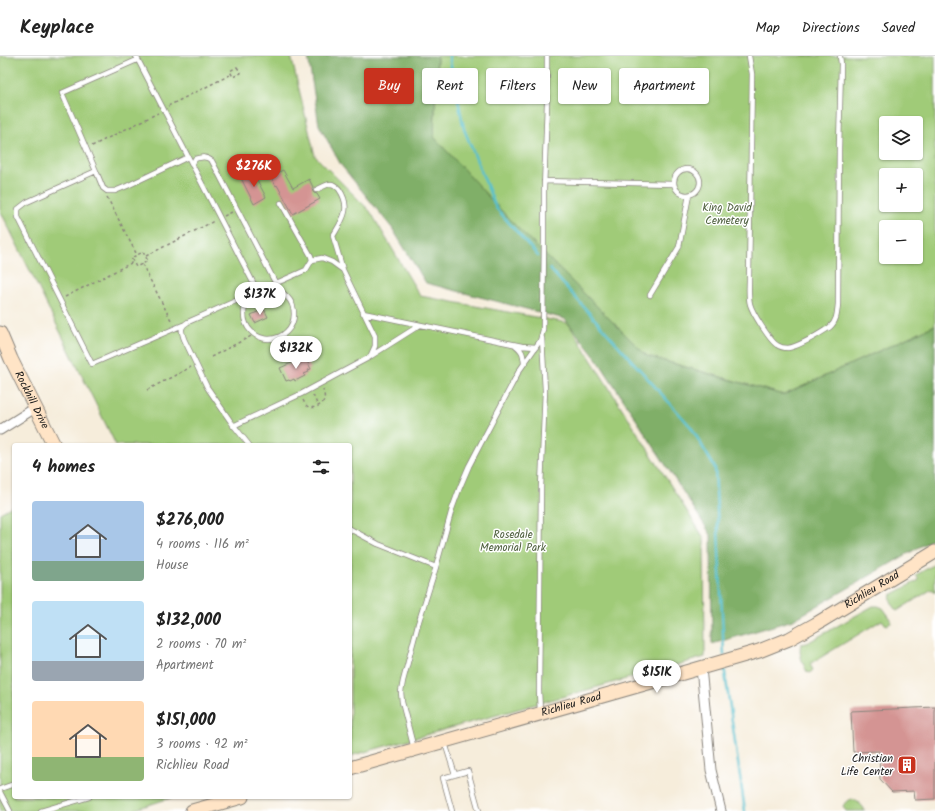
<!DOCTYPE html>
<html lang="en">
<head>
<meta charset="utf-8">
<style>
  :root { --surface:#fff; --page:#f2f2f2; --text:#222; --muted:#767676; --line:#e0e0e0; --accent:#c8321e }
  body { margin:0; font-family:Kalam,sans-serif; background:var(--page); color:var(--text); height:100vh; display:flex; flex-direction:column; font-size:15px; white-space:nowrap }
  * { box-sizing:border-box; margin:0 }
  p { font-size:13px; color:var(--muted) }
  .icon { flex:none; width:22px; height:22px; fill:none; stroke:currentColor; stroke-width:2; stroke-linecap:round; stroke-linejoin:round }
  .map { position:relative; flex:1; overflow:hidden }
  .side { position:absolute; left:12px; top:387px; width:340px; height:356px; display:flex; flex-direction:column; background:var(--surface); border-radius:4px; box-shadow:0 1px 3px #0004 }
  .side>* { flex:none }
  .guide { position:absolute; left:364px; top:12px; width:380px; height:36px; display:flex; gap:8px }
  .tools { position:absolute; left:879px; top:60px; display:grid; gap:8px }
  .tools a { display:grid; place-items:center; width:44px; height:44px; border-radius:4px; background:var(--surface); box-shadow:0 1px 3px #0004; font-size:20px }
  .price { position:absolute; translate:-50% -34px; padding:0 9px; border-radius:14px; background:#fff; color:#222; font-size:13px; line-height:26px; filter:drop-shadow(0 1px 2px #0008) }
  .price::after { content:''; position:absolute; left:50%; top:24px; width:12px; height:9px; margin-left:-6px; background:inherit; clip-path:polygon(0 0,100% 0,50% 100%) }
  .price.current { background:var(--accent); color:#fff }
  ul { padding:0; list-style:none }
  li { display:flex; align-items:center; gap:12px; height:100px; padding:0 20px }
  li span { display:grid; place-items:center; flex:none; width:112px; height:80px; border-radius:4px; color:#555 }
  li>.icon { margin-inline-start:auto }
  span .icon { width:48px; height:48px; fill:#fffc; stroke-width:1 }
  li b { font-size:17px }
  h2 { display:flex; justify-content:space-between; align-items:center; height:48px; padding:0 20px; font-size:17px }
  .tag { padding:0 14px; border-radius:4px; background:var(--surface); box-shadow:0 1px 3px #0004; font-size:14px; line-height:36px }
  .tag.current { background:var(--accent); color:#fff }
  header { display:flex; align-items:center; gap:24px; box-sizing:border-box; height:56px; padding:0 20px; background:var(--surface); border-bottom:1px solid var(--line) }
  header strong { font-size:19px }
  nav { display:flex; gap:22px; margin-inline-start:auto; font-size:14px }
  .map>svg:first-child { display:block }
  .green { fill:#a0cb78; stroke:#5e744a; fill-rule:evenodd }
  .forest { fill:#80af68; stroke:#4e6642 }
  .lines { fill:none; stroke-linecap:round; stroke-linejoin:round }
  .stream { stroke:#55c0cf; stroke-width:2.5 }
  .building { fill:#d49493 }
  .lane-casing { stroke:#89847c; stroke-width:6 }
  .street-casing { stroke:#89847c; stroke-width:11 }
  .secondary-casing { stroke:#89847c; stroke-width:15 }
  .path { stroke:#89847c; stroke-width:1.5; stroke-dasharray:3 3; stroke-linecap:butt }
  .lane { stroke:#fff; stroke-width:4.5 }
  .street { stroke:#fff; stroke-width:9 }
  .secondary { stroke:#ffe4c6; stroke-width:13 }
  .labels { text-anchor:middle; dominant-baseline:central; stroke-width:3; stroke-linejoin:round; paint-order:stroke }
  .park-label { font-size:11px; fill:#516241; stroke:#fff }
  .street-label { font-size:11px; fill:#1c1c1c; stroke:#fff }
  .poi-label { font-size:11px; fill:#1c1c1c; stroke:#fff; text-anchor:end }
</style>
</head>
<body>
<header>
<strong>Keyplace</strong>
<nav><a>Map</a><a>Directions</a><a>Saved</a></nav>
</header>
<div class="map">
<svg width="935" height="755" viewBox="0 0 935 755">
  <rect width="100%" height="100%" fill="#fff"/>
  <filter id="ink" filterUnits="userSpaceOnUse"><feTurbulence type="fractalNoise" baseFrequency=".025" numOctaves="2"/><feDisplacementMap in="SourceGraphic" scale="8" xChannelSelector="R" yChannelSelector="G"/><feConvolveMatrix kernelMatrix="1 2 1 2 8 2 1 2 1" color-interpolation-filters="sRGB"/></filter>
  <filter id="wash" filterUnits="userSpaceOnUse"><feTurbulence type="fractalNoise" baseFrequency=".012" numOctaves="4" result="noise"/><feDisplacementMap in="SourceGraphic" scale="16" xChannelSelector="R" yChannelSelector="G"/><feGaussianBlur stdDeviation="0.9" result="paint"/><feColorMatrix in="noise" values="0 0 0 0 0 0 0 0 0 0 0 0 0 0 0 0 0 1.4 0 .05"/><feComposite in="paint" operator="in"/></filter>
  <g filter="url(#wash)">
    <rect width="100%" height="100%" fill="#f6eddb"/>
    <path class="green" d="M0,0H291L315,100L370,155L420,240L568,267L704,482L705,601L350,700V389H116L0,154Z
      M437,0H935V269L784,339L647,300L552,226L434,81ZM886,67H916V97H886ZM886,119H916V149H886ZM886,171H916V201H886Z
      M14,449V741H173L130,755H0V457Z
      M935,508V537L932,533L897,555C894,550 889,545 891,539L919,524L916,519Z
      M873,550H878L883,552L891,563V567L886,569L882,564L810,608L813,614L810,617L807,616C803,607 798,598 801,588L807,587Z
      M851,743C856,744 863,749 865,755H846L843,751C844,747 847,744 851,743Z"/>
    <path class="forest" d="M308,0H437L434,81L509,163L647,300L784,339L935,269V482L793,564L712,588L711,479L599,306L565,263L426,227L392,172L341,109L319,69Z"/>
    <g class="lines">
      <path class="stream" d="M449,0L464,73L496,152L538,200
        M550,213L691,371L715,412L724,599
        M724,610L745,755"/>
    </g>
    <g id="blocks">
      <path class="building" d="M276,111L279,116L283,114L293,132L309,123L313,131L312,133L313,136L314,137L317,138L320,143L293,158L277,129L276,130L268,116Z
        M253,116L266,141L254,148L241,122Z
        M264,253L268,261L255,267L251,259Z
        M305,301L311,313L308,314L309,316L304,318L305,320L295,325L294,323L290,325L289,324L286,325L280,312Z
        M935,651V743L915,744L914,735L892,736L880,723L879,695L853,696L851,655Z"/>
    </g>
  </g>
  <g filter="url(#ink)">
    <use href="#blocks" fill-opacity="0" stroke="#89847c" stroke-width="1"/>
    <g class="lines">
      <g class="lane-casing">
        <path id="lane" d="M136,0L258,236
          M749,0L752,18L749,223C749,231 748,240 750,248C752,256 770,285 777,289C780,291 784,292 788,292C801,290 819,278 830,271C837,265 837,257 838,248L839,92L841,8L840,0
          M137,4L62,37L96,115L27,146L18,153V161L92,308L183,269
          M192,109L195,103C202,101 206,100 212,105L276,228
          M674 126a13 13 0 1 1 26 0a13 13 0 1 1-26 0Z
          M96,115L103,132L107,135H115L127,130L188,101
          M544,125L674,128
          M316,134C320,132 327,128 331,128C334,128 337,131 339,133C352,152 343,163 333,180L343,214
          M244 258a25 25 0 1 1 50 0a25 25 0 1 1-50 0Z
          M650,239L679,191L689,139
          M363,257L522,290L536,291
          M515,289C523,295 523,298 524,307
          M371,300L420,269
          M233,370L301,338L370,301L375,290V280L343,214L332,206L322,202L312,204
          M249,389L231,366L207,331L184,283C181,274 180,271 188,266L306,214L312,204L311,200L281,147
          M350,473L378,488L436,511
          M540,656L539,635L541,431L545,334L542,282
          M445,687L455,719
          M414,693L402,646L401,636L403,625L418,568L436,511L452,453L460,431L469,410L519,315L540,285L543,274L544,185V133L547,47V0
          M0,733L14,728
          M0,736L10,755
          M41,755L89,741
          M452,755L443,722L468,715L479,755"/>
      </g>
      <g class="street-casing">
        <path id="street" d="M0,374L35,352
          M701,612L706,662L711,714L721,755"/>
      </g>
      <g class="secondary-casing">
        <g id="secondary">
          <path id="s1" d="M0,277L11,303L54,389"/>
          <path id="s2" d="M350,712L690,615L759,595L789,583L816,568L935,496"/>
          <path d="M192,755L242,741"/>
        </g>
      </g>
      <path class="path" d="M237,11L241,17L233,21L230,15Z
        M168,50L232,18
        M92,90L158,57
        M107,141L137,199
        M224,160L232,156
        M143,196L148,205L136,211L131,202Z
        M146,200L214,165
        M142,208L172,266
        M65,241L133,206
        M211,301L255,278
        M147,334L191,311
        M313,339L318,350
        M303,344C304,346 305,348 307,350C312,354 322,350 324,344C325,341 324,337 323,334"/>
      <use href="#lane" class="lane"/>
      <use href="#street" class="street"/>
      <use href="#secondary" class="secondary"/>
    </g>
  </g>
  <defs>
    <g id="building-square" transform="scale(1)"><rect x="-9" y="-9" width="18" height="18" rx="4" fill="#c8321e" stroke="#fff"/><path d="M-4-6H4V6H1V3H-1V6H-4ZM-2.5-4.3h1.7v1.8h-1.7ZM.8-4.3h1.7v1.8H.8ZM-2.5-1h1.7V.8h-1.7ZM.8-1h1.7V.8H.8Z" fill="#fff"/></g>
  </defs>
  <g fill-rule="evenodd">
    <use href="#building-square" x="907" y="709"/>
  </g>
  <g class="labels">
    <g class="park-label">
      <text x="727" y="152">King David<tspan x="727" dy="13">Cemetery</tspan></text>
      <text x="513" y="479">Rosedale<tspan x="513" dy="13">Memorial Park</tspan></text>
    </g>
    <g class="street-label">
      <text stroke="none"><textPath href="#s1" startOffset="74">Rockhill Drive</textPath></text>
      <text stroke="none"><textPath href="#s2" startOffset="554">Richlieu Road</textPath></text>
      <text stroke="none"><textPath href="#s2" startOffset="230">Richlieu Road</textPath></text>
    </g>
    <g class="poi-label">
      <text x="893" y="703">Christian<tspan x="893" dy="13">Life Center</tspan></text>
    </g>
  </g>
</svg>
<div class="tools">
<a><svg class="icon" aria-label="layers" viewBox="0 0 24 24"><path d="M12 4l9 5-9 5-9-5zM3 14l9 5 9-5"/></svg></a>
<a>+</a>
<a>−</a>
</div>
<b class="price current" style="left:254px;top:132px">$276K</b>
<b class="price" style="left:260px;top:260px">$137K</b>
<b class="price" style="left:296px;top:314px">$132K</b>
<b class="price" style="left:657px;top:638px">$151K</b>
<div class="guide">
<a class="tag current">Buy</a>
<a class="tag">Rent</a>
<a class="tag">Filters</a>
<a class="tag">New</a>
<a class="tag">Apartment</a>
</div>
<section class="side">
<h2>4 homes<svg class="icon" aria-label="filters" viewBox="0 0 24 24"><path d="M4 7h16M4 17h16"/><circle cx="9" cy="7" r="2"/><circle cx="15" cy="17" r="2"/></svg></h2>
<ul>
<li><span style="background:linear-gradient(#a9c7e8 75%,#7fa58c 0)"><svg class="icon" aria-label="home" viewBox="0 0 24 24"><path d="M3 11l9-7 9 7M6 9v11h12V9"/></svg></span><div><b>$276,000</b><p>4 rooms · 116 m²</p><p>House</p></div></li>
<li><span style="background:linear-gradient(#bfe0f5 75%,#9aa5b1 0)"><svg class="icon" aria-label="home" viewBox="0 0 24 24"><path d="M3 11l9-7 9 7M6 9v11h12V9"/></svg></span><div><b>$132,000</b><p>2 rooms · 70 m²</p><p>Apartment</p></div></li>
<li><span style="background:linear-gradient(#ffd9b3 70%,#8fb573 0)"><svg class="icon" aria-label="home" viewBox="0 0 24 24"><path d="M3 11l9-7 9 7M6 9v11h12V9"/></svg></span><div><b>$151,000</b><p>3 rooms · 92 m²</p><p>Richlieu Road</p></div></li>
</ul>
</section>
</div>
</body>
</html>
